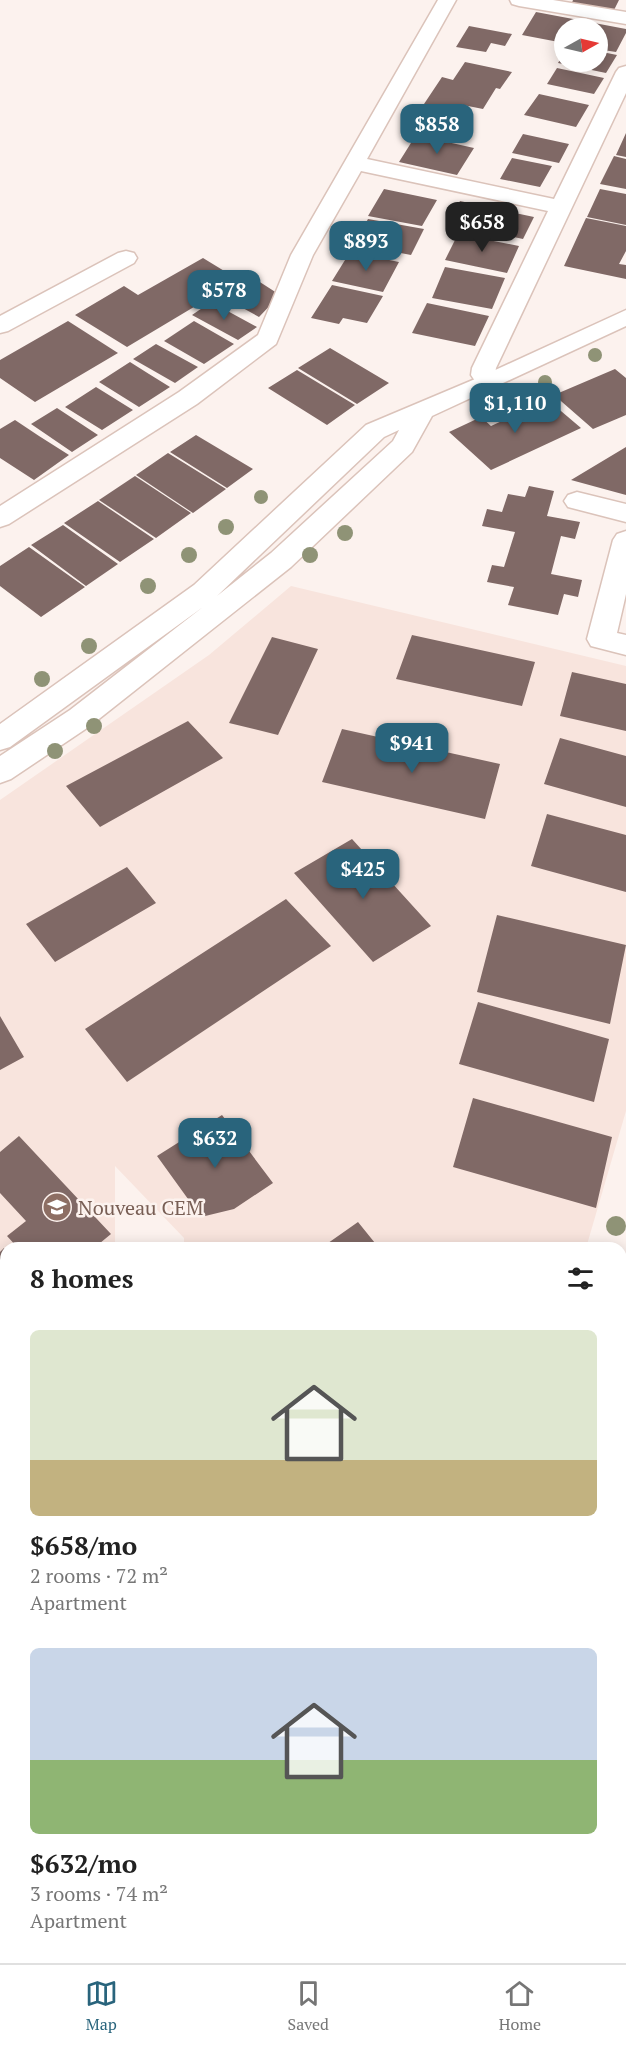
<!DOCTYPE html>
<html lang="en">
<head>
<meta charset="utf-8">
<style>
  :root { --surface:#fff; --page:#f6f6f6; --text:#222; --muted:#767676; --line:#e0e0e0; --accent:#29647c }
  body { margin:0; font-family:"PT Serif",serif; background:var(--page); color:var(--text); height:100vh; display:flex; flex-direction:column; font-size:22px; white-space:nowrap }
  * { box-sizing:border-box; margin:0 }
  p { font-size:20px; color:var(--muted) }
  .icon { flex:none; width:33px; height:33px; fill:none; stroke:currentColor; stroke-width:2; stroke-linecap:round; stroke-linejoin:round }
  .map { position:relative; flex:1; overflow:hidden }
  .details { position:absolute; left:0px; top:1242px; width:627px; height:722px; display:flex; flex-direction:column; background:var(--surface); border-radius:18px 18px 0 0; box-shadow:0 3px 15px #0003 }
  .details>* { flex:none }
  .needle { width:39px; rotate:82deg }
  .fabs { position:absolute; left:554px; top:18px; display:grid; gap:12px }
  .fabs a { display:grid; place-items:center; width:54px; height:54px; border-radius:50%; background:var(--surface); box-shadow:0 3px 15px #0003; font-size:30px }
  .price { position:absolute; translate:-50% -51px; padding:0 14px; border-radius:12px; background:var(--accent); color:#fff; font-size:20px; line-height:39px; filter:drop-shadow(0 2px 3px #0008) }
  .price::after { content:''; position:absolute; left:50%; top:36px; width:18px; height:14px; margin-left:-9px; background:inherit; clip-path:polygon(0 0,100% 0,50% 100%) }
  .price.active { background:#222; color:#fff }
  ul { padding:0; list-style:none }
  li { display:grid; align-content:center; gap:12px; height:318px; padding:0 30px }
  li span { display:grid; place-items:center; height:186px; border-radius:9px; color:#555 }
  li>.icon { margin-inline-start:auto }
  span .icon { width:108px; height:108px; fill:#fffc; stroke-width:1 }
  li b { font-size:26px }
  h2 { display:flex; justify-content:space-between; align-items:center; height:72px; padding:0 30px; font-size:26px }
  .tab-bar { display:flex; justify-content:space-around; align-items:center; height:84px; border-top:2px solid var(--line); background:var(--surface); font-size:16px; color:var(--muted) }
  .tab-bar a { display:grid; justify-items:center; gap:3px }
  .tab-bar .active { color:var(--accent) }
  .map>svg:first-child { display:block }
  .built { fill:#f8e4dd }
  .green { fill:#b5cd8d }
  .building { fill:#806966 }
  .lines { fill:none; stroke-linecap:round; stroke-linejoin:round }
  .minor-casing { stroke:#dbc3ba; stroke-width:3 }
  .secondary-casing { stroke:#dbc3ba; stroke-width:3 }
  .minor { fill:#fff; fill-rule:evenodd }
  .secondary { fill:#fff; fill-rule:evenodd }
  .tree { fill:#8f9376 }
  .labels { text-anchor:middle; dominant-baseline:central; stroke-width:5; stroke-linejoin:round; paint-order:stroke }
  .education-label { font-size:20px; fill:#785e54; stroke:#fcf2ee; text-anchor:start }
</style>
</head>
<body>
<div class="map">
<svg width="626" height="1963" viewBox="0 0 626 1963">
  <rect width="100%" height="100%" fill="#fcf2ee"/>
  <path class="built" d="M291,586L626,666V1111L586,1248H184V1238L115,1166V1248H6V1407L0,1411V800L209,655Z"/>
  <path class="green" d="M188,1958H375L390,1963H186Z"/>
  <path class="building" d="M573,0H619L613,12L571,5Z
    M536,12L626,29V33L616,52L597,49V28H564V43L522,35Z
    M469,26L512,34L505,46L491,43L486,52L456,47Z
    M597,51L617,55L606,73L558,63L564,53V62H597Z
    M465,62L512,72L500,89L496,88L483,109L458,104L454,110L424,104L442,77L453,80Z
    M557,68L604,78L594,94L547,84Z
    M539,94L589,105L576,127L524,115Z
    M429,118L473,127L463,142L419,134Z
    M626,133V157L616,155Z
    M523,134L569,144L559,163L512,153Z
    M416,135L474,148L457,175L399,162Z
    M614,156L626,159V189L600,184Z
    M512,158L552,166L540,187L500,179Z
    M384,189L437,200L422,226L368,216Z
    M600,189L626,194V225L587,217Z
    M460,201L534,217L523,239L447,223Z
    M586,218L626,226V251L619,264L626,265V279L564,266Z
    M368,219L424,229L411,255L354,244Z
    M458,234L519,246L507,273L445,260Z
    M350,252L399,262L383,292L332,281Z
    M203,258L239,280L127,347L75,315L124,286L138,295Z
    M445,267L505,278L492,309L432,298Z
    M252,277L280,295L259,317L221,296Z
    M332,285L383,296L367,323L343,318L339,324L311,318Z
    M211,302L257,327L238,340L192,315Z
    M427,303L489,316L475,346L412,333Z
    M68,321L118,353L35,402L0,378V360Z
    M194,321L234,344L204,364L164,341Z
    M156,344L198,367L175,383L133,359Z
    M330,348L389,383L357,404L298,368Z
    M130,362L149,374L170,387L139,407L99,382Z
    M615,369L626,378V415L593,429L554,395Z
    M297,370L355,405L327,425L268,388Z
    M96,387L133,410L102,430L65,407Z
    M548,400L581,428L491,470L449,432L481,417L491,426Z
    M57,408L98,435L72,452L31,424Z
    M15,420L39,436L69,455L34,480L0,458V429Z
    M196,435L253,469L227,488L170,452Z
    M626,447V495L571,480Z
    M168,453L226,489L193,513L136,475Z
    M135,476L191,513L156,538L99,500Z
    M529,486L554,491L547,516L580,522L575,539L561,536L551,574L582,580L578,597L564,594L558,615L508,605L514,587L487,582L492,565L504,567L515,532L482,526L487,509L502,512L508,494L525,497Z
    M98,501L154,539L120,562L64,523Z
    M63,525L118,564L86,586L31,545Z
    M29,547L85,587L41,617L0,586V566Z
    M412,635L535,662L522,706L396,679Z
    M272,637L318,649L278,735L229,723Z
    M572,672L626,684V731L560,716Z
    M188,721L223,758L100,827L66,786Z
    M342,729L500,764L485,819L322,782Z
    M560,738L626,756V807L544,784Z
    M547,814L626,835V892L531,866Z
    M352,839L431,926L373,962L294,873Z
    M127,867L156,903L55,962L26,924Z
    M286,899L331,946L127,1082L85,1029Z
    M497,915L626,945L610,1024L477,992Z
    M478,1002L609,1039L594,1102L459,1064Z
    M0,1016L24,1057L0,1070Z
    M473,1098L612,1137L596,1208L453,1167Z
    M222,1115L273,1183L234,1209L201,1217L157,1156Z
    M19,1136L111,1234L94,1248H18L7,1236L26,1221L0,1193V1152Z
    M358,1222L379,1248H321Z
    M4,1248L6,1251V1309L0,1315V1252Z"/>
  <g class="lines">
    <g class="minor-casing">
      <path id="minor" d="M438,0H456L367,159L554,199L616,72L619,68L626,66V93L496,368L495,374L501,382L498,387C484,391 478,386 471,375L472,368L548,211L361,171L313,255L276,344L197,404L9,524L0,527V506L179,392L258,335L291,255Z
        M510,0H553L626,12V24L519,6L512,4Z
        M126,251L134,253L137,258L134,263L8,331L0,333V316L118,253Z
        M577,492L626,504V522L568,507L564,501L568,495Z
        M626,531V594L617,633L626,635V655L591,646L587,639L613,540L617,534Z
        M6,1458V1504L0,1506V1460Z
        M132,1958H178L177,1963H129Z"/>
    </g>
    <g class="secondary-casing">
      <path id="secondary" d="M626,310V326L432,416L412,452L291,567L90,726L11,779L0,783V756L70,710L203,607L10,747L0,750V724L194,585L366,425L480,377ZM399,430L393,441L271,553L217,596L384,437Z
        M626,1258V1309L621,1311V1260Z
        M0,1837H6V1883H0Z"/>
    </g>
    <use href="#minor" class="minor"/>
    <use href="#secondary" class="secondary"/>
  </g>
  <g class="tree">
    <circle cx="595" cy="355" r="7"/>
    <circle cx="545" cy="382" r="7"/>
    <circle cx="511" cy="398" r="7"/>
    <circle cx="261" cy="497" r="7"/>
    <circle cx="226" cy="527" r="8"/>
    <circle cx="345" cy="533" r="8"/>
    <circle cx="189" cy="555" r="8"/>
    <circle cx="310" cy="555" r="8"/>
    <circle cx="148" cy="586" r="8"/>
    <circle cx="89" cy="646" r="8"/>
    <circle cx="42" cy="679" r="8"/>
    <circle cx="94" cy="726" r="8"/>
    <circle cx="55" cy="751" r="8"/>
    <circle cx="616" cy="1226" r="10"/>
  </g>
  <defs>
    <g id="school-disc" transform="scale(1.5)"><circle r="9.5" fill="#8d6e63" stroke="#fcf2ee"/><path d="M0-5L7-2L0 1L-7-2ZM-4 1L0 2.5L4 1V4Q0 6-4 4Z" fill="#fff"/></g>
  </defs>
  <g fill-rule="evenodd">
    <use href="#school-disc" x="57" y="1207"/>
  </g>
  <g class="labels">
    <g class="education-label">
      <text x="78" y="1207">Nouveau CEM</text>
    </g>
  </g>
</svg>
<div class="fabs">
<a><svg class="needle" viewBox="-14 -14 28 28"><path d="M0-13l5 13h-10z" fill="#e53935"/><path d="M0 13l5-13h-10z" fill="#767676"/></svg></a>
</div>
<b class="price" style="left:437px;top:155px">$858</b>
<b class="price active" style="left:482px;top:253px">$658</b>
<b class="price" style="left:366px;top:272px">$893</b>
<b class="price" style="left:224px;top:321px">$578</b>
<b class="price" style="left:515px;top:434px">$1,110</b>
<b class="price" style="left:412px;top:774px">$941</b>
<b class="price" style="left:363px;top:900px">$425</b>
<b class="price" style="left:215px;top:1169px">$632</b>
<section class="details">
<h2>8 homes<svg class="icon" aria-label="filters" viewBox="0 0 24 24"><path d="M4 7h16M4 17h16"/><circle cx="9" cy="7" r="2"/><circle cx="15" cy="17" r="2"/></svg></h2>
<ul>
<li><span style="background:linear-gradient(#dfe7d0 70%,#c2b280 0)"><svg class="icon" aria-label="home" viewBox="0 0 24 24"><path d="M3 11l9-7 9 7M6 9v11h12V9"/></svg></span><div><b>$658/mo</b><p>2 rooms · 72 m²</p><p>Apartment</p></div></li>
<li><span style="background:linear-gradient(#c9d6e8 60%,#8fb573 0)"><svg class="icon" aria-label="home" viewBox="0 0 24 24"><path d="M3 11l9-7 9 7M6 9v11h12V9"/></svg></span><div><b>$632/mo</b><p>3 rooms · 74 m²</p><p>Apartment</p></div></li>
</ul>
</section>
</div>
<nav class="tab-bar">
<a class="active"><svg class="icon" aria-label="map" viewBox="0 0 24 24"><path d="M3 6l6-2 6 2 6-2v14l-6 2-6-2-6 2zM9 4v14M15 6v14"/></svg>Map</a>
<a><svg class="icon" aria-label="saved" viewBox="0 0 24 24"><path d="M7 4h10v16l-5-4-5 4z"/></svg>Saved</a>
<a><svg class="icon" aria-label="home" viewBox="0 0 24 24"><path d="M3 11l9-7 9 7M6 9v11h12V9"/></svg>Home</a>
</nav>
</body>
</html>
